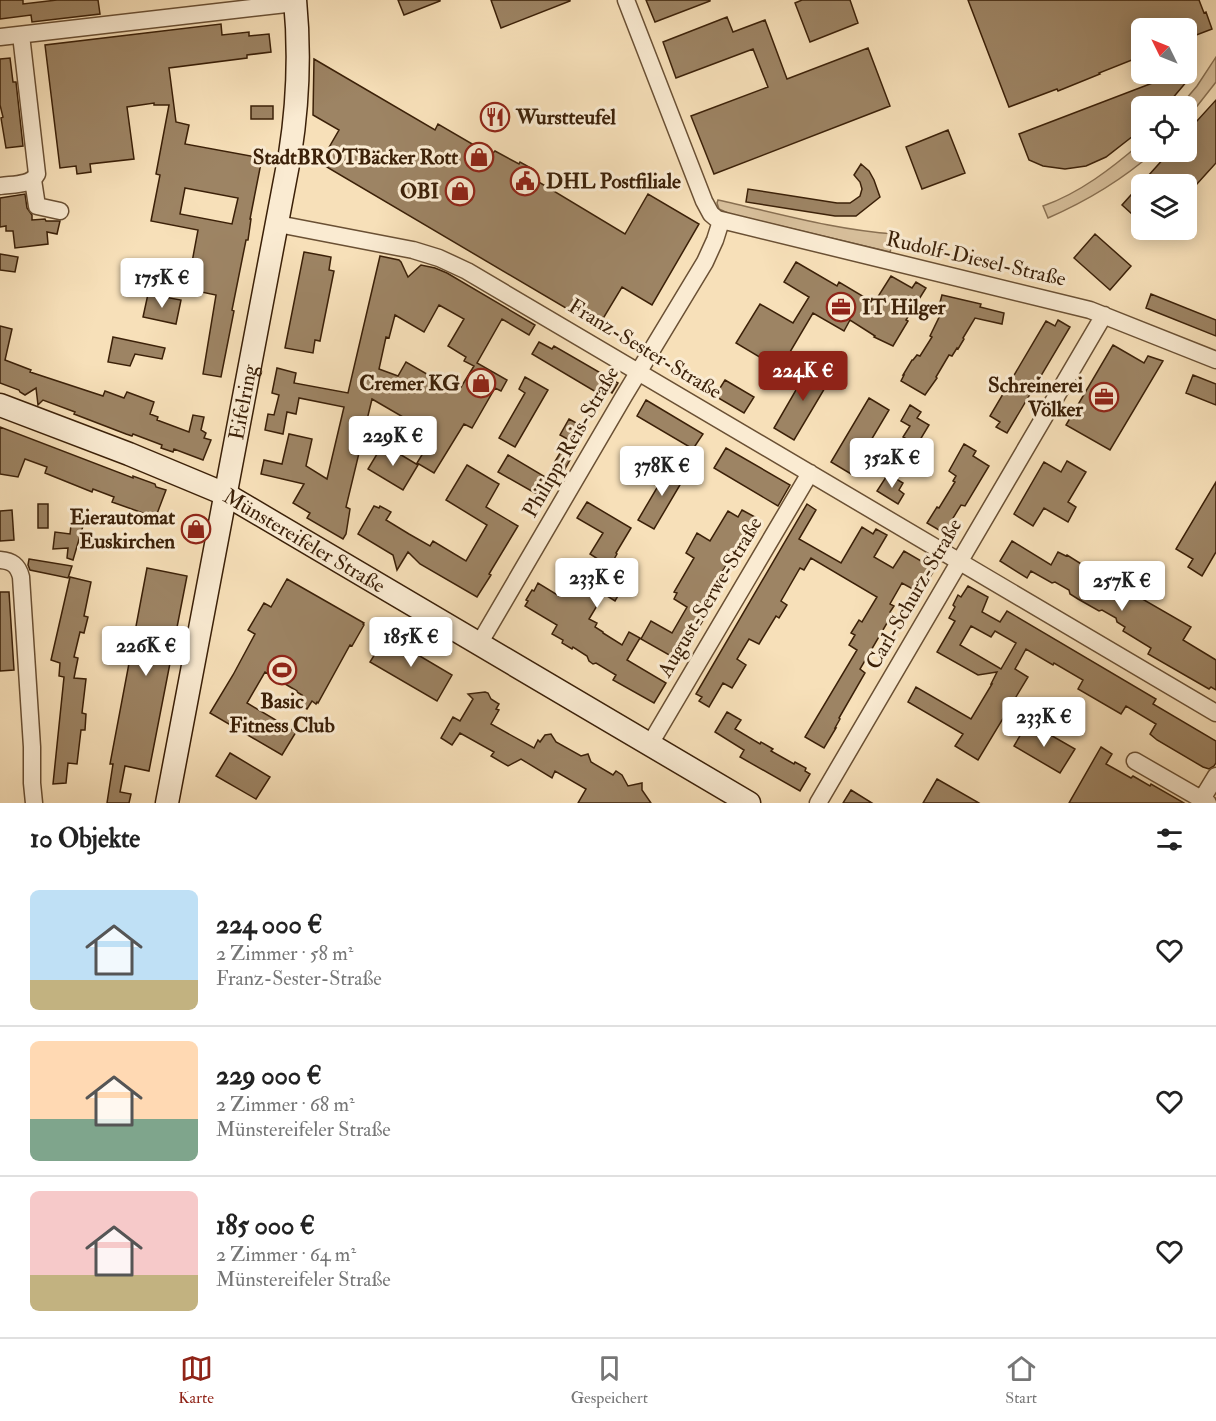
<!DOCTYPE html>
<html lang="de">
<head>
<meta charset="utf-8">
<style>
  :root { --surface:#fff; --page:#f6f6f6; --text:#222; --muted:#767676; --line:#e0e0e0; --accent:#8f2418 }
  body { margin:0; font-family:"IM FELL Double Pica",serif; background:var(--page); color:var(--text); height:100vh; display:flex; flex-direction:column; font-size:22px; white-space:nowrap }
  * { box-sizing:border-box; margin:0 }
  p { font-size:20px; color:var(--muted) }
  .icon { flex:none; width:33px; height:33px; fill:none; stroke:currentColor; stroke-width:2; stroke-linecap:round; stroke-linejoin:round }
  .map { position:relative; height:803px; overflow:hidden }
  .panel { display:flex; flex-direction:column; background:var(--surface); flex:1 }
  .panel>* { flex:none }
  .needle { width:39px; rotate:313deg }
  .tools { position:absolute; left:1131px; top:18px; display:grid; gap:12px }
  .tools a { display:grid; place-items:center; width:66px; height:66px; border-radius:9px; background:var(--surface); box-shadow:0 3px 15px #0003; font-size:30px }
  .price { position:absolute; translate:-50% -51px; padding:0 14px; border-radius:6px; background:#fff; color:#222; font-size:20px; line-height:39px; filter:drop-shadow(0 2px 3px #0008) }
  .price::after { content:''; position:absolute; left:50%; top:36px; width:18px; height:14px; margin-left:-9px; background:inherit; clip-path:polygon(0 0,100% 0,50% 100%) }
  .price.active { background:var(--accent); color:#fff }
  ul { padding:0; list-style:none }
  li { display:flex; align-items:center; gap:18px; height:150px; padding:0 30px }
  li+li { border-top:2px solid var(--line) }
  li span { display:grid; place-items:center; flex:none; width:168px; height:120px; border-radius:9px; color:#555 }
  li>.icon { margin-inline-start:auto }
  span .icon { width:72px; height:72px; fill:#fffc; stroke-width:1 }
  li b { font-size:26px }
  h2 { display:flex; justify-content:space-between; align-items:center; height:72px; padding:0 30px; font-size:26px }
  .dock { display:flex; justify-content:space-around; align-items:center; height:84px; border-top:2px solid var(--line); background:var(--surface); font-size:16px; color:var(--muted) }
  .dock a { display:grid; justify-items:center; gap:3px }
  .dock .active { color:var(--accent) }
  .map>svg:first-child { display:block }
  .green { fill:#d7bf9b; stroke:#897052; stroke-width:1.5 }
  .building { fill:#9d8464; stroke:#3b2008; stroke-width:1.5; fill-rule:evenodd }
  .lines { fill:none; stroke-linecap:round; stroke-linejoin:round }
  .street-casing { stroke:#6a5034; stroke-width:19 }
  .secondary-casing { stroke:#3b2008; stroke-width:25 }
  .street { stroke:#faebd2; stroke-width:16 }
  .secondary { stroke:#faebd2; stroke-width:22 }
  .labels { text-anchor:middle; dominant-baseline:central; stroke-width:6; stroke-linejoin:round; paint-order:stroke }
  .poi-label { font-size:21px; font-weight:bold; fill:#3b2008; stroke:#faebd2; text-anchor:end }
  .street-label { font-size:21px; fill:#3b2008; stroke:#faebd2 }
</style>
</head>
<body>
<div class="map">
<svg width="1216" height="803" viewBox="0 0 1216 803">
  <rect width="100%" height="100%" fill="#f7e0b9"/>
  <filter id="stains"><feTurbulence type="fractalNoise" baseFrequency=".00333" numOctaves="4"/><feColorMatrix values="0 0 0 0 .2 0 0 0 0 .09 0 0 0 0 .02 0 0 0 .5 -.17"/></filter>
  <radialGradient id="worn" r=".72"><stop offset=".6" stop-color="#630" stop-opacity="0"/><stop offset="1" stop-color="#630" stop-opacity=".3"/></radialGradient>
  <path class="green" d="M1216,57V82L1187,119L1186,106H1180L1197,86Z
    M1141,143L1142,152H1154C1123,179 1087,201 1048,218L1043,206C1080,193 1112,168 1141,143Z
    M718,200C777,213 835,230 895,234L890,252L730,214L719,209L717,203Z"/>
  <path class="building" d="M0,0H23V4L57,0H98L100,14L32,22L31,15L0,19Z
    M398,0H440V1L404,15Z
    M491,0H570V1L501,28Z
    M646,0H710V1L655,22Z
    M802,0H850L858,23L810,42L795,3Z
    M968,0H1199L1204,13L1206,12L1212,29L1186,39V28H1142V56L1099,73L1100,74L1058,91L1057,89L1009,107Z
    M727,17L733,32L765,20L787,79L868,48L890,106L714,174L691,116L768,87L753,49L676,78L663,42Z
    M221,24L222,35L249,32V36L269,34L271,52L247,55V58L169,68L176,122L189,125L185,144L262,158L250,219H251L248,240H246L232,310L234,311L221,377L203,374L216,295L187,289L198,230L151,221L160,175L156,174L169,105H154V103L127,107L134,159L90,164L91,172L77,174L76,166L60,168L45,45ZM185,188L238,198L232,224L180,214Z
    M10,58L13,82H16L23,146L6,148L1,118L3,117L0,105V59Z
    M314,59L435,130L438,124L491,155L495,151L519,164L520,162L531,168L527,175L625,234L648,194L699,224L652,305L622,287L598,327L320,163L339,130L313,115Z
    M1176,74H1193L1166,106H1142V129L1106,157L1086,166L1065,169L1043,166L1029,160L1019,134Z
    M1216,100V163L1186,196V184H1142V223L1122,205L1165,157L1159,152H1186V133Z
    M251,106H273V119H251Z
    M948,130L965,173L922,189L906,147Z
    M861,164L869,171L874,180L880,197L856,216H835L746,202L748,189L837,203H850L860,196L862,189L860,182L854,175Z
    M25,194L27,208L32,215V220L45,219L46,221H60L57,234L47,232L48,244L15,248L13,231H6V226L0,227V198Z
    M1095,234L1131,266L1110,290L1074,258Z
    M304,252L331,257L329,270L334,271L320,341L315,340L313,353L285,348Z
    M0,254L18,257L15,272L0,270Z
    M380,256L399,260L401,262L408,277L421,265L435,268L447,273L535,325L529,335L502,319L477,363L507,380L501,391L495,388L472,428L464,424L434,473L417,463L434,435L372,399L346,507L350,509L346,534L343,539L307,518L310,513L293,503L304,484L261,474L264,460L282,464L289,434L312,439L306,466L327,479L344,407L299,398L296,414L287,412L283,434L265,430L268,414L274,415L279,395L272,393L277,368L296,373L294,383L348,393ZM439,305L464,319L448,346L466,357L464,361L474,366L458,392L406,362L398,376L379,369L386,337L389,338L395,315L424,332Z
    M796,262L837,286L839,282L874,303L891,276L912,288L916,282L926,288L906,320L908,321L893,346L874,337L875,336L850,320L844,331L813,313L780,369L736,343L760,304L793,323L809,297L784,282Z
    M148,294L181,300L176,324L143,317Z
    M1151,294L1216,320V336L1146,308Z
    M942,295L981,304L980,307L1004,313L1002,324L975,318L963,338L964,339L958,349L957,348L952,356L949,355L936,377L937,378L925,395L901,381L904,375H903L912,360H913L917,355L920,356L932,337L930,336L944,307L939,306Z
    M1058,320L1070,327L1007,433L996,427L1000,422L990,416L1046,321L1055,326Z
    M0,326L12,329L5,360L31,370L30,372L103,396L105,391L124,398L127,392L154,402L150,414L158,417L157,420L189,432L193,415L204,417L201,430L206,433L204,438L211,440L203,460L174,449L173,452L161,448L162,445L133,434L132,436L126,434L74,414L75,412L43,400L38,405L36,388L25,395L20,392L19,390L0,383Z
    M113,337L165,348L162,359L135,354L130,366L108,362Z
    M539,342L552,349L554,346L618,383L612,393L605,389L601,395L532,354Z
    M1113,345L1144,363L1148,356L1163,361L1110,450L1066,425Z
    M811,364L832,376L794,440L774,428Z
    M1193,375L1216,384V405L1186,393Z
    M525,377L548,390L515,447L499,438L525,393L519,389Z
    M725,380L754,397L744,413L715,396Z
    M869,398L889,410L851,474L831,462Z
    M646,400L703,434L693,449L637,416Z
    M910,405L921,412L917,418L929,425L917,445L903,437L910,426L901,421Z
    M569,419L580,425L571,441L560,435Z
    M0,427L133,478V476L155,484L156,487L166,490L155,519L143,515V513L112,502L114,497L93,489L92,492L45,473L47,467L25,459L18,477L0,474Z
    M568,440L578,446L562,474L551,468Z
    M383,444L418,465L403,490L368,469Z
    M964,444L976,451L973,456L989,466L965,506L961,505L944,533L927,523L937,507L939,508L955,482L953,481L956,476L949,471Z
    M726,448L790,485L778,506L714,468Z
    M508,455L552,481L542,497L498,472Z
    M1067,461L1086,472L1068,502L1076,507L1068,522L1044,508L1033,526L1014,514L1044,462L1061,472Z
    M671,464L687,473L654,529L638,520Z
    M467,465L499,484L486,507L518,526L489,574L491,575L477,597L420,564L408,552L397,570L393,555L358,534L374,506L379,508L380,506L391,512L386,520L409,534L430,546L433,541L466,561L487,525L446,500Z
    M888,474L903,483L899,490L904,494L898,504L877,491Z
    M1216,482V552L1202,576L1188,567L1193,559L1176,549Z
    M587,502L631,528L616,553L617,554L613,561L632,572L615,601L604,594L589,619L597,623L595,627L603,632V633L622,645L629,632L640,638L627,660L666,683L654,703L613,680L616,675L596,663L593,664L589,661L587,656L573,647L572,649L562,643L563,640L552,634L557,625L525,606L528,601L526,600L532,590L534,591L538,583L559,596L574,570L590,579L601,561L590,554L603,533L577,518Z
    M38,504H48V528H38Z
    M807,504L816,510L799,539L841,563L862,527L873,534L876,529L887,535L874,557L893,568L904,551L935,569L920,593L902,583L890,604L894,606L890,612L896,616L891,625L887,623L860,669L865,673L839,718L840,719L835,728H836L824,748L805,737L857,650L849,645L855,635L851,633L859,620L862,622L877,597L811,558L804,570L800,568L781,601L787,605L779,618L776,616L759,644L749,639L737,659L746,665L732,688L723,683L709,707L699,701L702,697L696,694Z
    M12,510L14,540L0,541V511Z
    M742,510L755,517L747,530L749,531L741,545L739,544L698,612L705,617L696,632H694L678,660L641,639L651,621L672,633L687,607L674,599L677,593L674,592L694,558L686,553L697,533L710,541L728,511L738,517Z
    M72,516L85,519L73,560L67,558L68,548L53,549L55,532L70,534Z
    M1012,541L1051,565L1058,552L1066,556L1067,555L1113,584V582L1191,627L1183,640L1216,660V690L1211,687L1209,689L1148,654L1151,648L1123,631L1125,627L1117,622L1116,618L1102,610L1099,611L1078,599L1070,594L1069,590L1055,582L1052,583L1031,571L1027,578L1000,561Z
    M29,559L72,566L68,578L30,570L28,565Z
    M147,568L187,576L149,771L125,766L120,792L131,794L129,803H107L113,764H110Z
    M70,577L91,582L84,616L88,617L84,633L80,632L74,657L78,658L74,678L86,679L82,713L86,714L85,730H81L77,764L68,763L66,783L53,784L64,677L59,676L60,663L51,660Z
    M287,579L364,623L363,624L364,625L352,646L350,645L318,703L317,702L316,704L312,701L307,709L297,703L302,695L297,692V691L265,672L247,703L296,732L282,755L210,713L233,675L255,634L248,630L264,603L271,607Z
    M968,586L988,597L982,612L1000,622L1007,611L1156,699L1153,704L1216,741V763L1214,766L1209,769L1203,767L1157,740L1150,734L1156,724L1126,706L1121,714L1078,689L1083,680L1054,663L1053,665L1026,649L1015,669L1028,677L978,760L955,746L963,734L908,702L916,687L971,719L992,684H991L997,672L978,675L937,652L955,621L949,618L955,607L953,605L958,595L961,597ZM971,626L991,637L995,631L1016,643L1001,669L960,645Z
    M0,592H9L14,670L0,671Z
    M386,636L452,675L437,701L370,662Z
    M485,692L488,693L491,699L499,704L496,709L499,710L491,724L534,748L538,740L540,742L545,735L551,734L556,742L581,756L588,754L591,762L613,775L616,771L622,775L628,786L642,783V790L651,803H578L586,789L555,771L552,778L521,759L508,766L491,756L494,752L460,733L452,745L441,738L453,717L460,721L473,699L468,694Z
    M727,712L741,720L735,729L760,744L761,742L773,749L771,751L794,764L795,762L806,768L805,771L810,774L800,791L740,757L744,750L715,732Z
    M1028,722L1075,749L1060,773L1014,746Z
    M1101,747L1112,754L1106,764L1131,778L1133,776L1150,786L1151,784L1184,803H1069Z
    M230,753L270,777L256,799L216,776Z
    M937,779L979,803H923Z
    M851,790L872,803H843Z"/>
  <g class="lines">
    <g class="street-casing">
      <path id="street" d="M626,0L704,201L711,214L717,219L1090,310L1216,360
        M0,37L295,3
        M33,180L37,206L60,211
        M0,186C12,184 31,186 37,174L21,35
        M278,224L413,250L439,258L467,271L1216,713
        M0,560C12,561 18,565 21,577L32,747V783L34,803
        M479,644L624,396L705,262L715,240L721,221
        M650,744L810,473
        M1135,761L1208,803
        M1202,799L1216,776
        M818,803L1104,315"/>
    </g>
    <g class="secondary-casing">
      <g id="secondary">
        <path id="s1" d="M0,405L129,454L225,494L749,803"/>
        <path id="s2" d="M167,803L290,154C298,103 300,51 295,0"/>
      </g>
    </g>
    <use href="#street" class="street"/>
    <use href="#secondary" class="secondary"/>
  </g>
  <defs>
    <g id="restaurant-ring" transform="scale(1.5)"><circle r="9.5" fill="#faebd2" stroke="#8f2418" stroke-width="1.5"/><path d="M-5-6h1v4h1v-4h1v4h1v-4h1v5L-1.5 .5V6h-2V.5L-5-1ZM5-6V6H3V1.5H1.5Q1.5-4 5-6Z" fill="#8f2418"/></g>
    <g id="shop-ring" transform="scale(1.5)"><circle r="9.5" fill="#faebd2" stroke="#8f2418" stroke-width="1.5"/><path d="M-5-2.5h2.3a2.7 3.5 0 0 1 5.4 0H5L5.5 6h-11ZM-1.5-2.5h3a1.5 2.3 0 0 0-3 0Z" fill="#8f2418"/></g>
    <g id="civic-ring" transform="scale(1.5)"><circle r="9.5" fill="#faebd2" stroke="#8f2418" stroke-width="1.5"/><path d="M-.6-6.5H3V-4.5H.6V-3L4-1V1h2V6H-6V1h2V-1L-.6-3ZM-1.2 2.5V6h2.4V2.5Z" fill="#8f2418"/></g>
    <g id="office-ring" transform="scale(1.5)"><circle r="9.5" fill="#faebd2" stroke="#8f2418" stroke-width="1.5"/><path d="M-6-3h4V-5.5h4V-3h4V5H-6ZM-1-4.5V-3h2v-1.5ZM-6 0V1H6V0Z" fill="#8f2418"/></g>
    <g id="stadium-ring" transform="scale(1.5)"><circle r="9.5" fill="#faebd2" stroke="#8f2418" stroke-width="1.5"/><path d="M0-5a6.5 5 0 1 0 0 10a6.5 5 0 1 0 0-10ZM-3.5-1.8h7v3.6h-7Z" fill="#8f2418"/></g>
  </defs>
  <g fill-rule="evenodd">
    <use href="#restaurant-ring" x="495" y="117"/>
    <use href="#shop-ring" x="479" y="157"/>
    <use href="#civic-ring" x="525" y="181"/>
    <use href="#shop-ring" x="460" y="191"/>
    <use href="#office-ring" x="841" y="307"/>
    <use href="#shop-ring" x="481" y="383"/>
    <use href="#office-ring" x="1104" y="397"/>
    <use href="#shop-ring" x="196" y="529"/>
    <use href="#stadium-ring" x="282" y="670"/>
  </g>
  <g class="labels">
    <g class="poi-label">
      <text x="516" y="117" text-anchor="start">Wurstteufel</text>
      <text x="458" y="157">StadtBROTBäcker Rott</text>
      <text x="546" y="181" text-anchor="start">DHL Postfiliale</text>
      <text x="439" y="191">OBI</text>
      <text x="862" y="307" text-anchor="start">IT Hilger</text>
      <text x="460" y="383">Cremer KG</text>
      <text x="1083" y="385">Schreinerei<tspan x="1083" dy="24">Völker</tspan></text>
      <text x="175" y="517">Eierautomat<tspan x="175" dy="24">Euskirchen</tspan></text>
      <text x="282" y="701" text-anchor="middle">Basic<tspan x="282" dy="24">Fitness Club</tspan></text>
    </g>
    <g class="street-label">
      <text transform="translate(976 259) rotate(13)">Rudolf-Diesel-Straße</text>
      <text transform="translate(645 349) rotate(31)">Franz-Sester-Straße</text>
      <text stroke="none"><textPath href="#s2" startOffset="408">Eifelring</textPath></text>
      <text transform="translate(571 442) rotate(-60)">Philipp-Reis-Straße</text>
      <text stroke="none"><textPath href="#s1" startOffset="334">Münstereifeler Straße</textPath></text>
      <text transform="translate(914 594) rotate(-60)">Carl-Schurz-Straße</text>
      <text transform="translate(710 597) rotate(-59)">August-Serwe-Straße</text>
    </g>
  </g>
  <rect width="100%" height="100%" filter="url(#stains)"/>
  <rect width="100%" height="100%" fill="url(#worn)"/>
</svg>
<div class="tools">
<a><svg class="needle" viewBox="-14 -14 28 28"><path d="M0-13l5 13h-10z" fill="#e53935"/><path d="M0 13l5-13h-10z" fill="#767676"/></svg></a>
<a><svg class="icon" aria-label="locate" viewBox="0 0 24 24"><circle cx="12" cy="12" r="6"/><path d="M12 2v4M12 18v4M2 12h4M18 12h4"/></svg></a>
<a><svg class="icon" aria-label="layers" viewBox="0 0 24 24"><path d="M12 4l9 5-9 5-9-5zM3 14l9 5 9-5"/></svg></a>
</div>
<b class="price" style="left:162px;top:309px">175K €</b>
<b class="price active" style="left:803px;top:402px">224K €</b>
<b class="price" style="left:393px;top:467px">229K €</b>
<b class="price" style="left:892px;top:489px">352K €</b>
<b class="price" style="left:662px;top:497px">378K €</b>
<b class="price" style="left:597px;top:609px">233K €</b>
<b class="price" style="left:1122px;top:612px">257K €</b>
<b class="price" style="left:411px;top:668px">185K €</b>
<b class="price" style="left:146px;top:677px">226K €</b>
<b class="price" style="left:1044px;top:748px">233K €</b>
</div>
<section class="panel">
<h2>10 Objekte<svg class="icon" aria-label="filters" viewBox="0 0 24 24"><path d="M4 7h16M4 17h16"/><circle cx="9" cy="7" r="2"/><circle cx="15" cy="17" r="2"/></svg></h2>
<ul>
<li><span style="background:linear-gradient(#bfe0f5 75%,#c2b280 0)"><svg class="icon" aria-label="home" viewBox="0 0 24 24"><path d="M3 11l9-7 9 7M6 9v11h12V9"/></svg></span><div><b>224 000 €</b><p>2 Zimmer · 58 m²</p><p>Franz-Sester-Straße</p></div><svg class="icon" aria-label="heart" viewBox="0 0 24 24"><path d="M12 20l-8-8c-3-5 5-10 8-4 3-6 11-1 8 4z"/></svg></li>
<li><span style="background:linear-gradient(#ffd9b3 65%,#7fa58c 0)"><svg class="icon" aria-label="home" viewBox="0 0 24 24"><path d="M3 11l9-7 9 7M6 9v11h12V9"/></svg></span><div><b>229 000 €</b><p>2 Zimmer · 68 m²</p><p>Münstereifeler Straße</p></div><svg class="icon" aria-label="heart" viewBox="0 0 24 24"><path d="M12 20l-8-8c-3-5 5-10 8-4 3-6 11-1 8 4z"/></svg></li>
<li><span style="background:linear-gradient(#f6c9c9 70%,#c2b280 0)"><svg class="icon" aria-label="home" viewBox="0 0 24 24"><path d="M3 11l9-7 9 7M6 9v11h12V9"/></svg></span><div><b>185 000 €</b><p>2 Zimmer · 64 m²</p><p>Münstereifeler Straße</p></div><svg class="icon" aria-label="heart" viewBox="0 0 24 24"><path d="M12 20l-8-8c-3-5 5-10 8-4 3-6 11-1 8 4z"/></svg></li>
</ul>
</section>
<nav class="dock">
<a class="active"><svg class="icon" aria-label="map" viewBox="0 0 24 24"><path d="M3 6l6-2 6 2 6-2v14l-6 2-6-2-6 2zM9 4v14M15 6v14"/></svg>Karte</a>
<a><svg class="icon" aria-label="saved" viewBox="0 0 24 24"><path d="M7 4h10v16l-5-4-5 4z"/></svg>Gespeichert</a>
<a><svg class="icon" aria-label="home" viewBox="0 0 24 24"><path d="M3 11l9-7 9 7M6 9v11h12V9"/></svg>Start</a>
</nav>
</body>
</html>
